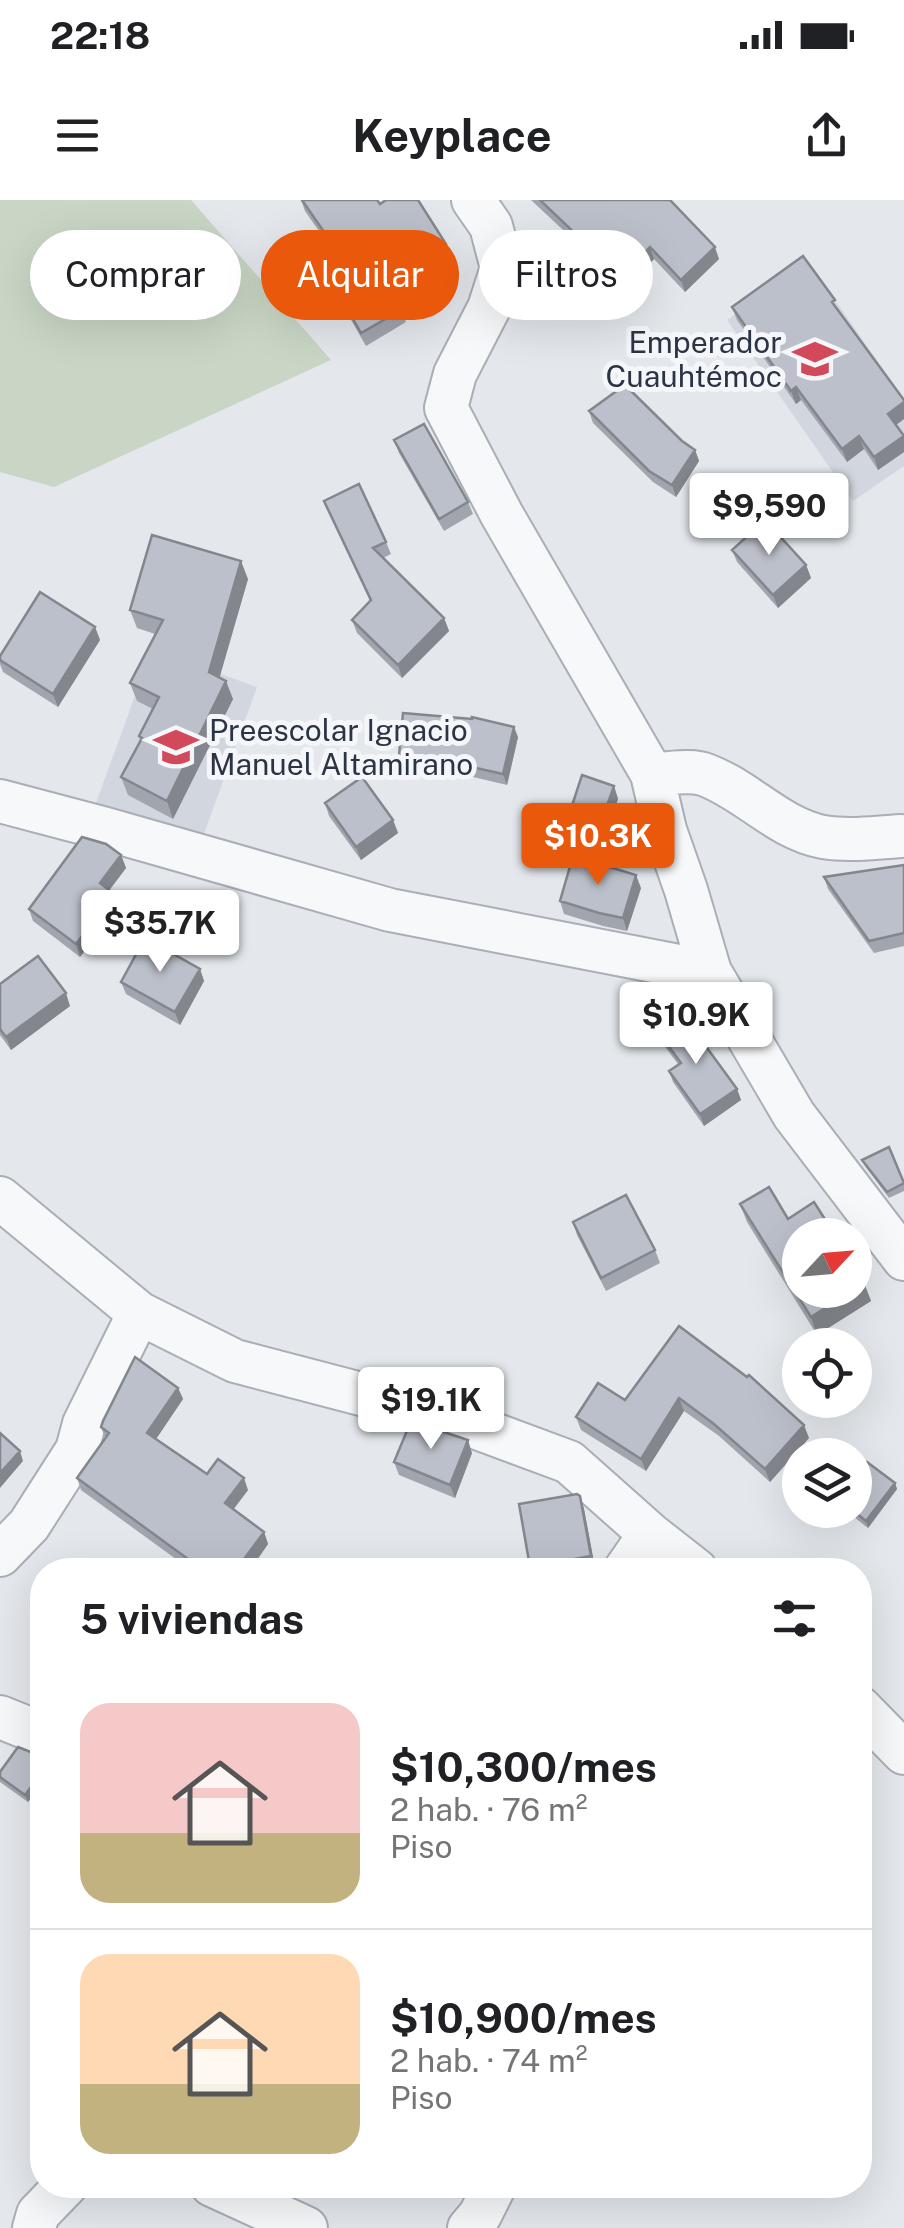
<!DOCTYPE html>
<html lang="es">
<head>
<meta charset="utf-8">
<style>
  :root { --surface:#fff; --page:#f2f2f2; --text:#202124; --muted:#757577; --line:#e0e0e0; --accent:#ea580c }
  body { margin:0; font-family:"Public Sans",sans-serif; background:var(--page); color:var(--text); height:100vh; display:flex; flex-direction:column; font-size:38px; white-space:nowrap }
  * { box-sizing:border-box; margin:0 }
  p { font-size:32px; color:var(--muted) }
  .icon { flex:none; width:55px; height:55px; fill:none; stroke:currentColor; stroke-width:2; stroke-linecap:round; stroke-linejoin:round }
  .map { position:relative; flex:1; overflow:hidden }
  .side { position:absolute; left:30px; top:1358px; width:842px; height:640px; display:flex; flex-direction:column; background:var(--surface); border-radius:40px; box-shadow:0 10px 40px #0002 }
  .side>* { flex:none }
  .banner { position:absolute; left:30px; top:30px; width:845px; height:90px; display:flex; gap:20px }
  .needle { width:65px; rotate:64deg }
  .buttons { position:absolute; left:782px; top:1018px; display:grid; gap:20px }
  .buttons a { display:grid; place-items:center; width:90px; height:90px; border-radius:50%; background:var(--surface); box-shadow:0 10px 40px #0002; font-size:50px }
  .price { position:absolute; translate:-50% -85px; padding:0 22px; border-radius:10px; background:#fff; color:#222; font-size:32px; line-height:65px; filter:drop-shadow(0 2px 5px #0008) }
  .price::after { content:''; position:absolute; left:50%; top:60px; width:30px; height:22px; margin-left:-15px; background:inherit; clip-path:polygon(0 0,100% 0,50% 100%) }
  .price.current { background:var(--accent); color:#fff }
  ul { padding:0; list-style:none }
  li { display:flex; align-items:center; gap:30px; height:250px; padding:0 50px }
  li+li { border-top:2px solid var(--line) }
  li span { display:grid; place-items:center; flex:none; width:280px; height:200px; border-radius:30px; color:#555 }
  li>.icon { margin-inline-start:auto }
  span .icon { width:120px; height:120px; fill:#fffc; stroke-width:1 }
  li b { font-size:42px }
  h2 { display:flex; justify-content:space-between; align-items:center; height:120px; padding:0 50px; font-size:42px }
  .pill { padding:0 35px; border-radius:45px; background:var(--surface); box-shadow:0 10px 40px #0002; font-size:35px; line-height:90px }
  .pill.current { background:var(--accent); color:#fff }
  .status { display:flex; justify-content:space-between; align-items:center; height:70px; padding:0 50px; background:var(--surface); direction:ltr }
  .status svg { height:28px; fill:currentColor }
  header { display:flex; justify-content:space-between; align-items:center; height:130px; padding:0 50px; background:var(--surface); font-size:45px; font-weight:700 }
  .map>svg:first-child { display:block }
  .built { fill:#d2d6de }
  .green { fill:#c9d6c5 }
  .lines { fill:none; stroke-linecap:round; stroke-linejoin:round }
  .street-casing { stroke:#a9aeb7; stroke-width:46 }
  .street { stroke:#f7f8fa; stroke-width:42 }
  .wall { fill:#a1a5ae }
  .shaded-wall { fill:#83868d }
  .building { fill:#bbc0ca; stroke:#83868d; stroke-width:2.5 }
  .labels { text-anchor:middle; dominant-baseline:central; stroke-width:10; stroke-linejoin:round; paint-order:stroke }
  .poi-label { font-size:30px; fill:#2b3445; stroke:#f4f6f9; text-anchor:end }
</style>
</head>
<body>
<div class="status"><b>22:18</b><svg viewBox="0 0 49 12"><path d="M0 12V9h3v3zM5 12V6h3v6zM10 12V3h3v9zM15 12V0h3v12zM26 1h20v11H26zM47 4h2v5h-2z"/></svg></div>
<header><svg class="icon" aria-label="menu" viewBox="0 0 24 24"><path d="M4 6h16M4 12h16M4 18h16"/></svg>Keyplace<svg class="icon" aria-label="share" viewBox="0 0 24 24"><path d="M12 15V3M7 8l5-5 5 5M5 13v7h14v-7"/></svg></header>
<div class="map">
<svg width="904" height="2028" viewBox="0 0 904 2028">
  <rect width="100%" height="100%" fill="#e4e7ec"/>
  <path class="built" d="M809,63L904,199V266L853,301L727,120Z
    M152,449L257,487L200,645L95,606Z"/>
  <path class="green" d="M0,0H191L331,160L54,287L0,272Z"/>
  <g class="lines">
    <g class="street-casing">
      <path id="street" d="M473,0L491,26L502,68L489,108L455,174L446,208L502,315L652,574L665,630L686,690L710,772L794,915L904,1059
        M652,574C668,574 691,569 706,575C748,591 778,628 823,637C848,641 875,638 901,636
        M0,601L106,629L390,710L710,772
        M0,998L139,1113L235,1161L445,1216L569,1262L650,1334L696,1370
        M0,1355L29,1325L77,1250L84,1224L139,1113
        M625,1370L650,1334
        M860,1508L904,1553
        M0,1517L25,1527L42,1537
        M212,1985L306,2028
        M34,2028L38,2014L66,1985
        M469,2028L480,2015L495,1985"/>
    </g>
    <use href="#street" class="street"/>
  </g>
  <path class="wall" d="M301,0L380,4L451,57L392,94L401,110L406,122L366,146L335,92L330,79L346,70L305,11Z
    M531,0H670L719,59L685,92L654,59L597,118L559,80L554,68L578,44Z
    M732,107L838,110L904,219L896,225L904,237V252L878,270L864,249L847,262L801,200L796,204L737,120Z
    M589,211L682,241L695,250L699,261L676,297L653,282L593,223Z
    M394,240L468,302L473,314L444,331L399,253Z
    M324,301L386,342L391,354L383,358L444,418L449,431L402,478L357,433L352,420L370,401Z
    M732,350L806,365L811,378L778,408L737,362Z
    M248,379L219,477L233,499L173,619L128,595L121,577L140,540L139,536L153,509L137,501L130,483L155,434L137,428L130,410Z
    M95,427L100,440L58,507L3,472L0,464V456Z
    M518,537L507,585L435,568L403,565L399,555Z
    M614,586L618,599L600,650L569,639L565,627Z
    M325,603L393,620L398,633L361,660L329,616Z
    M121,655L126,668L109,690L118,706L80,757L33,721L29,709Z
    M904,665V746L874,753L828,689L824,677Z
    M641,688L627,731L603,726L564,714L560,701Z
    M200,769L204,781L180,825L126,794L121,782Z
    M0,784L70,806L11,850L0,835Z
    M658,832L737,889L741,900L704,926L673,882L669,871L678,864L662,843Z
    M862,960L904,980V991L889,998L865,966Z
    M740,1004L788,1019L864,1083L871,1101L817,1135L747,1022Z
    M573,1022L655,1050L660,1063L606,1091L577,1035Z
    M679,1126L809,1238L770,1282L719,1236L684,1211L646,1271L581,1230L576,1217L625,1200Z
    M178,1188L183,1199L156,1239L207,1274L248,1290L233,1310L264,1332L268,1344L250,1370H191L81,1290L77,1278L105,1238L101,1227Z
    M472,1253L455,1298L399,1275L394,1262Z
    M895,1283L897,1289L868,1328L845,1310H855Z
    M580,1296L584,1309L595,1368L586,1370H532L530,1367Z
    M42,1554V1582L28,1602L0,1582V1572Z"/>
  <path class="shaded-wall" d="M446,44L451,57L390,95L385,82Z
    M650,47L654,59L597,118L592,106Z
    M715,47L719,59L685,92L681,80Z
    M796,187L801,200L796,204L791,191Z
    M904,202V219L893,227L888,214Z
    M859,236L864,249L847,262L842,249Z
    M904,236V252L878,270L874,257Z
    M695,250L699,261L676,297L672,285Z
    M241,361L248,379L216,490L209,472Z
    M806,365L811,378L778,408L773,395Z
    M444,418L449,431L402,478L398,465Z
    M95,427L100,440L58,507L53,494Z
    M226,481L233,499L173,619L167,601Z
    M514,527L518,537L507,585L503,574Z
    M614,586L618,599L600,650L596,637Z
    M393,620L398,633L361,660L356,647Z
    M121,655L126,668L105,696L100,683Z
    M636,675L641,688L627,731L623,718Z
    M114,694L118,706L80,757L76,744Z
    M200,769L204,781L180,825L175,812Z
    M66,793L70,806L11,850L6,837Z
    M737,889L741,900L704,926L700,914Z
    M864,1083L871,1101L817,1135L811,1117Z
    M178,1188L183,1199L152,1245L147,1233Z
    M679,1198L684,1211L646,1271L641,1259Z
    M804,1225L809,1238L770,1282L765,1269Z
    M468,1240L472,1253L455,1298L450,1285Z
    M20,1251L23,1261L0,1288V1273Z
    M244,1278L248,1290L229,1315L225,1303Z
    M895,1283L897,1289L868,1328L866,1321Z
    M580,1296L584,1309L595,1368L591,1356Z
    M264,1332L268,1344L250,1370H236Z
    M42,1572V1582L28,1602L25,1595Z"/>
  <path class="building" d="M302,0H377L380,4L386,0H418L446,44L385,82L401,110L361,133L330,79L349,68Z
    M540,0H670L715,47L681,80L650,47L592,106L554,68L582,40Z
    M803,56L835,100L832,102L904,200V202L888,214L904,236L874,257L859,236L842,249L796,187L791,191L732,107Z
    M625,185L682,241L695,250L672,285L649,271L589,211Z
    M424,224L468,302L439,319L394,240Z
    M359,284L386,342L373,348L444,418L398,465L352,420L371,400L324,301Z
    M765,320L806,365L773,395L732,350Z
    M152,335L241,361L209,472L226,481L167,601L121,577L142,538L139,536L159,497L130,483L163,420L130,410Z
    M40,392L95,427L53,494L0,460V456Z
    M403,513L472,519V517L514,527L503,574L431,558L399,555Z
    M582,575L614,586L596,637L565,627Z
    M362,577L393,620L356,647L325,603Z
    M82,637L106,644L121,655L100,683L114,694L76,744L29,709Z
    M573,656L636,675L623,718L599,713L560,701Z
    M904,665V733L869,741L824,677Z
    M145,738L200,769L175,812L121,782Z
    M38,756L66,793L6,837L0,829V784Z
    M683,815L737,889L700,914L669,871L681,863L658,832Z
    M889,947L904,983L887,992L862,960Z
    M769,987L788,1019L814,1002L835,1035H800V1090H853L811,1117L740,1004Z
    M626,995L655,1050L601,1078L573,1022Z
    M855,1068L864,1083L855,1089Z
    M679,1126L747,1177L749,1175L804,1225L765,1269L714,1224L679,1198L641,1259L576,1217L598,1183L625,1200Z
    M135,1157L178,1188L147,1233L207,1274L218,1259L244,1278L225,1303L264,1332L236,1370H203L77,1278L109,1233L101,1227L103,1221Z
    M411,1221L468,1240L450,1285L394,1262Z
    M0,1233L20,1251L0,1273Z
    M867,1262L895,1283L866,1321L852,1310H855V1279Z
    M577,1294L580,1296L591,1356L530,1367L519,1304Z
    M18,1547L38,1555L42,1554V1572L25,1595L0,1577V1572Z"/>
  <defs>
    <g id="school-bare" transform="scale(3.45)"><path d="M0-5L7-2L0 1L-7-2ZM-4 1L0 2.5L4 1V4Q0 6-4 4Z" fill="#d1495b" stroke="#f4f6f9" stroke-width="2.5" paint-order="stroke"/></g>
  </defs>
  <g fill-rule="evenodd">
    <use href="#school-bare" x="815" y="159"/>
    <use href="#school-bare" x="176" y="547"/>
  </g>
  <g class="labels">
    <g class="poi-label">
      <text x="782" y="142">Emperador<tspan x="782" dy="34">Cuauhtémoc</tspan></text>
      <text x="209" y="530" text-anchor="start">Preescolar Ignacio<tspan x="209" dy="34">Manuel Altamirano</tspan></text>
    </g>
  </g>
</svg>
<div class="buttons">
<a><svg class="needle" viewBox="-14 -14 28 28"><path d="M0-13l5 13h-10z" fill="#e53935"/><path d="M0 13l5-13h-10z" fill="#757577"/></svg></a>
<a><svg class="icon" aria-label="locate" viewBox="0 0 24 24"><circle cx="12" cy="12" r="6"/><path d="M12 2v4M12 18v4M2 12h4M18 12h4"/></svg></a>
<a><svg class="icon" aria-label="layers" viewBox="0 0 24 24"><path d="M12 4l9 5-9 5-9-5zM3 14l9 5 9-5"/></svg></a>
</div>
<b class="price" style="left:769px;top:358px">$9,590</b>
<b class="price current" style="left:598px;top:688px">$10.3K</b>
<b class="price" style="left:160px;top:775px">$35.7K</b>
<b class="price" style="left:696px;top:867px">$10.9K</b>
<b class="price" style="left:431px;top:1252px">$19.1K</b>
<div class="banner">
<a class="pill">Comprar</a>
<a class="pill current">Alquilar</a>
<a class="pill">Filtros</a>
</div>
<section class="side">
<h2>5 viviendas<svg class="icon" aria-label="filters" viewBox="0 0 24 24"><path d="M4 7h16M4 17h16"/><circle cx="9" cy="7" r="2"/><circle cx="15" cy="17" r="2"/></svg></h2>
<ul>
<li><span style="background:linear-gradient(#f6c9c9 65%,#c2b280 0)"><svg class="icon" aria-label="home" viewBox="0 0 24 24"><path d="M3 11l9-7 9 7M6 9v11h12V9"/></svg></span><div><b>$10,300/mes</b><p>2 hab. · 76 m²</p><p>Piso</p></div></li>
<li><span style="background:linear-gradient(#ffd9b3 65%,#c2b280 0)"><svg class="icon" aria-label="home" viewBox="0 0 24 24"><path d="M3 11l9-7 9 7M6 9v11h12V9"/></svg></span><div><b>$10,900/mes</b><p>2 hab. · 74 m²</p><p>Piso</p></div></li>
</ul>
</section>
</div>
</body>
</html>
